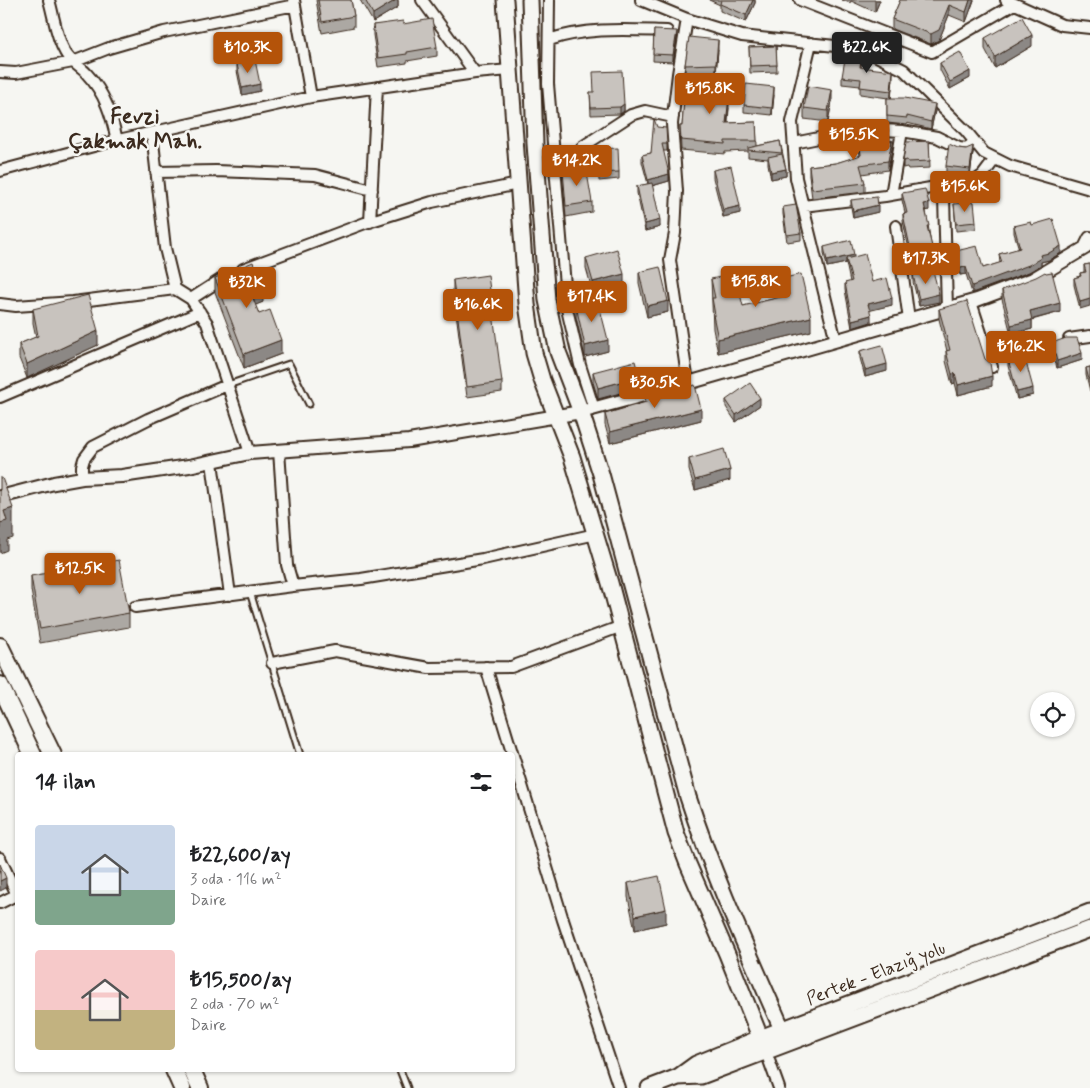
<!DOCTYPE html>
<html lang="tr">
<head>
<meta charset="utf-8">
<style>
  :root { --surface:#fff; --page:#f2f2f2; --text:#202124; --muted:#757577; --accent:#b45309 }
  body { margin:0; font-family:Mynerve,sans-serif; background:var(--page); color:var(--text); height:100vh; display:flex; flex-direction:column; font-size:19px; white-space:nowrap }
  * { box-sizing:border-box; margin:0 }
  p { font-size:16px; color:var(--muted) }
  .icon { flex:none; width:28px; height:28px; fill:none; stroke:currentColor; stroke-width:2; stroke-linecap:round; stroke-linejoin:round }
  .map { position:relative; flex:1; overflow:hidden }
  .side { position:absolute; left:15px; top:752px; width:500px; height:320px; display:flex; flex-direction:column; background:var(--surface); border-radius:5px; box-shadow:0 1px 4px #0004 }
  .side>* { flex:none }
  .buttons { position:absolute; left:1030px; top:692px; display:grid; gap:10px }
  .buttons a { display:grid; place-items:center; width:45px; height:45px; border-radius:50%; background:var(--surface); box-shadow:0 1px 4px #0004; font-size:25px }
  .price { position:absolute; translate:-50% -42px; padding:0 11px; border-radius:5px; background:var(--accent); color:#fff; font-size:16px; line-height:32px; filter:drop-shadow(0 1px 2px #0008) }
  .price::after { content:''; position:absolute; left:50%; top:30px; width:15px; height:11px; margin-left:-8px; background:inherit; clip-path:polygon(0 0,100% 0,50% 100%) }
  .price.current { background:#222; color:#fff }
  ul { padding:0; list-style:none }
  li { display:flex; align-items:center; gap:15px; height:125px; padding:0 20px }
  li span { display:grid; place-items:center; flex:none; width:140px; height:100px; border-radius:5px; color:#555 }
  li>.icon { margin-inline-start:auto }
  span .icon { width:60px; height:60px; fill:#fffc; stroke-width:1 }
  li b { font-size:21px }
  h2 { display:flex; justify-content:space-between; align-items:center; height:60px; padding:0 20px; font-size:21px }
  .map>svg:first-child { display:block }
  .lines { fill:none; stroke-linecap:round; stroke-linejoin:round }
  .service-casing { stroke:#3b2a1e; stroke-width:9 }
  .minor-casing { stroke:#3b2a1e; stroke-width:14 }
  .tertiary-casing { stroke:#3b2a1e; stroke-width:16 }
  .secondary-casing { stroke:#3b2a1e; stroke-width:19 }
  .primary-casing { stroke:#3b2a1e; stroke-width:20 }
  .service { stroke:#f6f6f2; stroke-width:5 }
  .minor { stroke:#f6f6f2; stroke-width:10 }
  .tertiary { stroke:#f6f6f2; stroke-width:12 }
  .secondary { stroke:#f6f6f2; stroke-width:15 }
  .primary { stroke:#f6f6f2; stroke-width:16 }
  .wall { fill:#aca8a3; stroke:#3b2a1e }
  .shaded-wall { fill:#8c8885; stroke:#3b2a1e }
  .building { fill:#c8c3be; stroke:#3b2a1e }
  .labels { text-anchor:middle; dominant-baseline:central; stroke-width:5; stroke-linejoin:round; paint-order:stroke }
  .street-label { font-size:18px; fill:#3b2a1e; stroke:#f6f6f2 }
  .district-label { font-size:22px; font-weight:bold; fill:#3b2a1e; stroke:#f6f6f2 }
</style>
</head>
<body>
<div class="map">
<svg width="1090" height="1088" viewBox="0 0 1090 1088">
  <rect width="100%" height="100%" fill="#f6f6f2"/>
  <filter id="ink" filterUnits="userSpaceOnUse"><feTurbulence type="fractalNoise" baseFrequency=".02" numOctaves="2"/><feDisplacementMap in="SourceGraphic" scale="10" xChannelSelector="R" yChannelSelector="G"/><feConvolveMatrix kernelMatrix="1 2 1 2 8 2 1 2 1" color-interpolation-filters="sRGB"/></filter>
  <g filter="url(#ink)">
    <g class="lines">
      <g class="service-casing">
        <path id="service" d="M228,385L289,364L309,404
          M250,592L300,755
          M400,1070L407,1088"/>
      </g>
      <g class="minor-casing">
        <path id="minor" d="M49,0C54,17 56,37 65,52C70,62 80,66 87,74C105,93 112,116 117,141
          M294,0L311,97
          M422,0L475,73
          M549,0L548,84L567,309L580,365L594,409
          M641,0L687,19L742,36L863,49L904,70L966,131L984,153L1010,166L1090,189
          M800,0L932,52L1014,4
          M1006,0L1062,25L1090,28
          M687,19L678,74L672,124L677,191L675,233L670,260L688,383
          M549,40C588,27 627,30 667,31
          M811,43L792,122L796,178L836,341
          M0,72L16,73L73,62L109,48L164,32L295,5
          M152,133L165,248L175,289L191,299L207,323L250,453
          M794,143L863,129L902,131L937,137L959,148L967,149L975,142
          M582,147L631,115L645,111L673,117
          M0,171L105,143L311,97L475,73L510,70
          M156,172L216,171L315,175L372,190
          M891,195L902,131
          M803,206L885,196L936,187L944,197
          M370,222L377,87
          M896,226L909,320
          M243,269L365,223L432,202L518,184
          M191,299L225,277
          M971,302L992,367
          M0,304L16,306L73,302L175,289
          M947,309L944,197L971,184L983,175L995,159
          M1069,339L1090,336
          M0,397L200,312
          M279,451L287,565L293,586L361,579L483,559L596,534
          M212,462L230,595
          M82,478V466L84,459L93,447L148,419L227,385
          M135,607L293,586
          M272,663L335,651L429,668L511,667L622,626
          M486,667L563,920L619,1088
          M0,858L17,895
          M0,903L18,894
          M766,1052L779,1088"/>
      </g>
      <g class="tertiary-casing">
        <path id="tertiary" d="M0,497L54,483L82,478L122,476L189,466L250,453L409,441L581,412L688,383L977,300L1033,279L1085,248L1090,238"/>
      </g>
      <g class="secondary-casing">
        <path id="secondary" d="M505,0L527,304L534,353L542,380L572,457L610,583L676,833L688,864L727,954L766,1052
          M530,0L535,144L547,300L558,352L581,412L601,474L688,797C715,881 753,962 788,1043
          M678,1077L701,1076L1090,929
          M649,1088L678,1077L696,1064L760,1038L1090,912"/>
      </g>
      <g class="primary-casing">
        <path id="primary" d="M0,646L53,755
          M0,685L33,755
          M174,1070L182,1088
          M192,1070L200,1088"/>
      </g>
      <use href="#service" class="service"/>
      <use href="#minor" class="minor"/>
      <use href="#tertiary" class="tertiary"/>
      <use href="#secondary" class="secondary"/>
      <use href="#primary" class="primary"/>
    </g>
    <path class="wall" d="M316,0H351L354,16V27L322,33Z
      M360,0H398V7L373,22Z
      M709,0H755V3L746,22L720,11V5Z
      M842,0H880L875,12L851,1L850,3Z
      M900,0H974L966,22L949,15L939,40L931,44L892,29V19Z
      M403,24L437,47V56L407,61V63L378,67L373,35V25Z
      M654,30L677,38L673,62L653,61Z
      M985,38L1032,46L995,68L985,49Z
      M776,46L777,72L750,73L749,47Z
      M718,50L716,74L693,75L715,88L714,96L729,108L728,123L756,122L757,146L780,141L786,169V176L771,179L768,164V159L748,157V151L725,152V154L681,150L680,126H682L686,75H685V65Z
      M862,62L861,67L893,78L891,98L935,111L931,129L907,123V125L887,123V98H888L860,94V86L842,84V77Z
      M940,63L970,78L950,89L940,70Z
      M237,64L260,91L242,95L237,71Z
      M590,92L624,104V111L620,114L591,115Z
      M774,95L772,115L744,112V105Z
      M832,101L828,122L804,119V108Z
      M657,127L667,144V151H663L669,181L652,186L660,227L645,231L637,193V186L648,184L642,162V155L651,153Z
      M858,130L892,149L888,170L862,174L865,183V192L812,198L809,175V166L836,163L860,156L858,139Z
      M929,141L930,168L908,169L907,167L903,168V161Z
      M958,148L966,149L973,153L970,176L946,173V166Z
      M598,149L619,172V179L599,181Z
      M713,170L740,213L723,217L713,178Z
      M563,171L592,202V212L566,217L563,182Z
      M902,193L929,210L926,211L933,258L912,263L903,221V214L905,213L902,200Z
      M851,200L878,212L853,218L851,207Z
      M954,204L976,222V229L956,231Z
      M783,207L801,233V240L787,242L783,214Z
      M1032,225L1061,253L1049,260L1041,262V265L1029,272L972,293L966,274L960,275L956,258V251L983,268L1000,263L999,254L1019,249L1014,233V226Z
      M824,247L854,257L872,282L892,305L869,310L871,322L852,328L845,290V283L850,282L846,263L827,267L824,253Z
      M586,258L624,285L593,293L586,268Z
      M1090,264L1080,309L1074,285V278L1080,276V273L1084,272V265Z
      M639,272L668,312L647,317L639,283Z
      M913,275L939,302L919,306L913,282Z
      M215,278L263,302L255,305L259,314L281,354L244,368L215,292Z
      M785,278L811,331L718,353L713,329L711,279L743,306L786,296L785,292Z
      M453,280L502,382V392L467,397L453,290Z
      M1002,290L1060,312L1032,320V329L1011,334L1002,299Z
      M576,306L608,351L585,357L576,317Z
      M33,309L98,345L27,378L19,358V344L36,337L33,323Z
      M939,309L992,386L958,395L955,383L952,384L946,361V351H947L939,319Z
      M1052,343L1082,360L1057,368L1052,350Z
      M860,351L887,371L865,377L860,358Z
      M1008,359L1033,395L1017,399L1008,366Z
      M1090,367V391L1086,375V368Z
      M593,372L639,388L598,399L593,382Z
      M645,398L701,420L610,443L605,425V414L645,403Z
      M726,400L760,405L736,422L726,407Z
      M689,459L730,480L695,490L689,470Z
      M31,576L129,613V627L40,643L31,590Z
      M628,883L666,923L635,930L628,897Z"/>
    <path class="shaded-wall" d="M396,0H398V7L373,22V14Z
      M753,0H755V3L746,22V15Z
      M875,0H880L875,12Z
      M970,0H974L966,22V12Z
      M949,5V15L939,40L931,44V34Z
      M677,31V38L673,62V55Z
      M1032,35V46L995,68V57Z
      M718,40V50L716,74V64Z
      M893,71V78L891,98V91Z
      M970,71V78L950,89V82Z
      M260,84V91L242,95V88Z
      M774,87V95L772,115V108Z
      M832,90V101L828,122V111Z
      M729,98V108L726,133V123Z
      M624,104V111L620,114V107Z
      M935,104V111L931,129V122Z
      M892,140V149L888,170V161Z
      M973,146V153L970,176V169Z
      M786,169V176L771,179V172Z
      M669,174V181L648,187V180Z
      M929,203V210L924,211V204Z
      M878,205V212L853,218V211Z
      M740,206V213L723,217V210Z
      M660,220V227L645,231V224Z
      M1061,246V253L1049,260L1041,262V265L1029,272L972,293V286Z
      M933,251V258L912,263V256Z
      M854,255V261L846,259V263L827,267V261Z
      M966,267V274L960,275V268Z
      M624,274V285L593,293V282Z
      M263,288V302L251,307V293Z
      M939,294V302L919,306V299Z
      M892,298V305L868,311V304Z
      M1090,299V306L1080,309V302Z
      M668,301V312L647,317V306Z
      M1060,303V312L1030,320V311Z
      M871,315V322L852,328V320Z
      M811,317V331L718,353V339Z
      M1032,320V329L1011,334V325Z
      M98,331V345L27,378V364Z
      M281,340V354L244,368V354Z
      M608,340V351L585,357V346Z
      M1082,353V360L1057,368V361Z
      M887,364V371L865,377V370Z
      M955,373V383L952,384V374Z
      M992,376V386L958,395V385Z
      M639,377V388L598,399V388Z
      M1033,388V395L1017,399V392Z
      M760,398V405L736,422V415Z
      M701,409V420L610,443V432Z
      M730,470V480L695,490V480Z
      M13,508V538L7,540V550L0,553V523L4,511Z
      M6,878V888L0,891V881Z
      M666,909V923L635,930V916Z"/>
    <path class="building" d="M318,0H351L354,16L322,22Z
      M365,0H396L373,14Z
      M721,0H753L746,15L720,4Z
      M900,0H970L966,12L949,5L939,30L931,34L892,19Z
      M1022,17L1032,35L995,57L985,38Z
      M432,19L437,47L407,52V54L378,58L373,25L403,21V24Z
      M654,30L677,31L673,55L653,54Z
      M689,37L718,40L716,64L685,65Z
      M776,46L777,65L750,66L749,47Z
      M960,52L970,71L950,82L940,63Z
      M846,53L862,55L860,67L893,71L891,91L860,87L861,79L842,77Z
      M255,60L260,84L242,88L237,64Z
      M622,71L624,104L620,107L591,108L590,92H594L593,72Z
      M686,74L715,78L713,96L729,98L726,123L756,122L757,141H725V144L681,140L680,126H682Z
      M746,84L774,87L772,108L744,105Z
      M808,86L832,90L828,111L804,108Z
      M887,98H905L935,104L931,122L907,116V118L887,116Z
      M654,119L657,127L666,128L667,144H662L669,174L648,180L642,155L651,153Z
      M875,128H888L890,141L892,140L888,161L860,165L865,183L812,189L809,166L836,163L861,155L858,130Z
      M780,141L782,153L748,150V148Z
      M929,141L930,161L908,162L907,160L903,161L906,142Z
      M949,144L958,148L966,149L973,146L970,169L946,166Z
      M618,148L619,172L599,173L598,149Z
      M782,154L786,169L771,172L768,157Z
      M731,166L740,206L723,210L713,170Z
      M586,167L592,202L566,206L563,171Z
      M652,183L660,220L645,224L637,186Z
      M925,189L929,203L924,204L929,226H927L933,251L912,256L903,214L907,213L902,193Z
      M877,197L878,205L853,211L851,200Z
      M974,202L976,222L956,224L954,204Z
      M796,205L801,233L787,235L783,207Z
      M1053,219L1061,246L1049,253L1040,255L1041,258L1029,265L972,286L966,267L960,268L956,251L977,246L983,268L1002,262L999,254L1020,248L1014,226L1031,222L1032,225Z
      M851,240L854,255L827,261L824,247Z
      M617,249L624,274L593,282L586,258Z
      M865,254L872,282L887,278L892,298L868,304L871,315L852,320L845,283L852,281L846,259Z
      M253,262L263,288L251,293L259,314L270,310L281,340L244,354L215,278Z
      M1090,264V299L1080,302L1074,278L1081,276L1080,273L1086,272L1084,265Z
      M660,267L668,301L647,306L639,272Z
      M933,271L939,294L919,299L913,275Z
      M1045,272L1046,273L1052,272L1060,303L1030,311L1032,320L1011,325L1002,290L1036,277Z
      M735,274L743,306L789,295L785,278L801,274L811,317L718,339L713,315H715L712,298H715L711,279Z
      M488,275L502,382L467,387L453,280Z
      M88,295L98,331L27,364L19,344L38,336L33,309Z
      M598,301L608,340L585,346L576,306Z
      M967,301L985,359L990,363L992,376L958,385L955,373L952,374L946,351L950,350L939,309Z
      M1066,338H1077L1082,353L1057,361L1052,343Z
      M882,345L887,364L865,370L860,351Z
      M1024,355L1033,388L1017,392L1008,359Z
      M635,361L639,377L598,388L593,372Z
      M1090,367V384L1086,368Z
      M750,383L760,398L736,415L726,400Z
      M695,385L701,409L610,432L605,414L646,402L645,398Z
      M724,449L730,470L695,480L689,459Z
      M0,478H2L13,508L4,511L7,521L0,523Z
      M119,560L129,613L40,629L31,576Z
      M0,864L6,878L0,881Z
      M659,876L666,909L635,916L628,883Z"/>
  </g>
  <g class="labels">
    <g class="street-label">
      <text transform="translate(876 974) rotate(-21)">Pertek - Elazığ yolu</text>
    </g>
    <g class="district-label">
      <text x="135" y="117">Fevzi<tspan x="135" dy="25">Çakmak Mah.</tspan></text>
    </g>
  </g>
</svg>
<div class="buttons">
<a><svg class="icon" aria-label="locate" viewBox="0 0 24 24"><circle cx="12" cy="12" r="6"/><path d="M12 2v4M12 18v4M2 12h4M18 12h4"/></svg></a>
</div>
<b class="price" style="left:248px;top:74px">₺10.3K</b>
<b class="price current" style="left:867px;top:74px">₺22.6K</b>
<b class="price" style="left:710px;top:115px">₺15.8K</b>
<b class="price" style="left:854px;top:161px">₺15.5K</b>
<b class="price" style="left:577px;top:187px">₺14.2K</b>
<b class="price" style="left:965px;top:213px">₺15.6K</b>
<b class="price" style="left:926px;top:285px">₺17.3K</b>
<b class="price" style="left:756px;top:308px">₺15.8K</b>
<b class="price" style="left:247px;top:309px">₺32K</b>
<b class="price" style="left:592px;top:323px">₺17.4K</b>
<b class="price" style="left:478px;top:331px">₺16.6K</b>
<b class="price" style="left:1021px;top:373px">₺16.2K</b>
<b class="price" style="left:655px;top:409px">₺30.5K</b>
<b class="price" style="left:80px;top:595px">₺12.5K</b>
<section class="side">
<h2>14 ilan<svg class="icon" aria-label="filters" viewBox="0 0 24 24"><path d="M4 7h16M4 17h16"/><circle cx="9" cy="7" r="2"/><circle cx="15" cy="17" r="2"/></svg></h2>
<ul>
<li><span style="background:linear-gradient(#c9d6e8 65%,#7fa58c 0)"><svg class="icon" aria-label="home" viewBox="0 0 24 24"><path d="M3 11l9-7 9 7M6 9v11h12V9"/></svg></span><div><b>₺22,600/ay</b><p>3 oda · 116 m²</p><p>Daire</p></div></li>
<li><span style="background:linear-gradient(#f6c9c9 60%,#c2b280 0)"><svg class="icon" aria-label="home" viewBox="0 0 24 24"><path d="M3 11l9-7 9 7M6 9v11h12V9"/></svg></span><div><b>₺15,500/ay</b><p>2 oda · 70 m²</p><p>Daire</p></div></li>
</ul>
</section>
</div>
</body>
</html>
